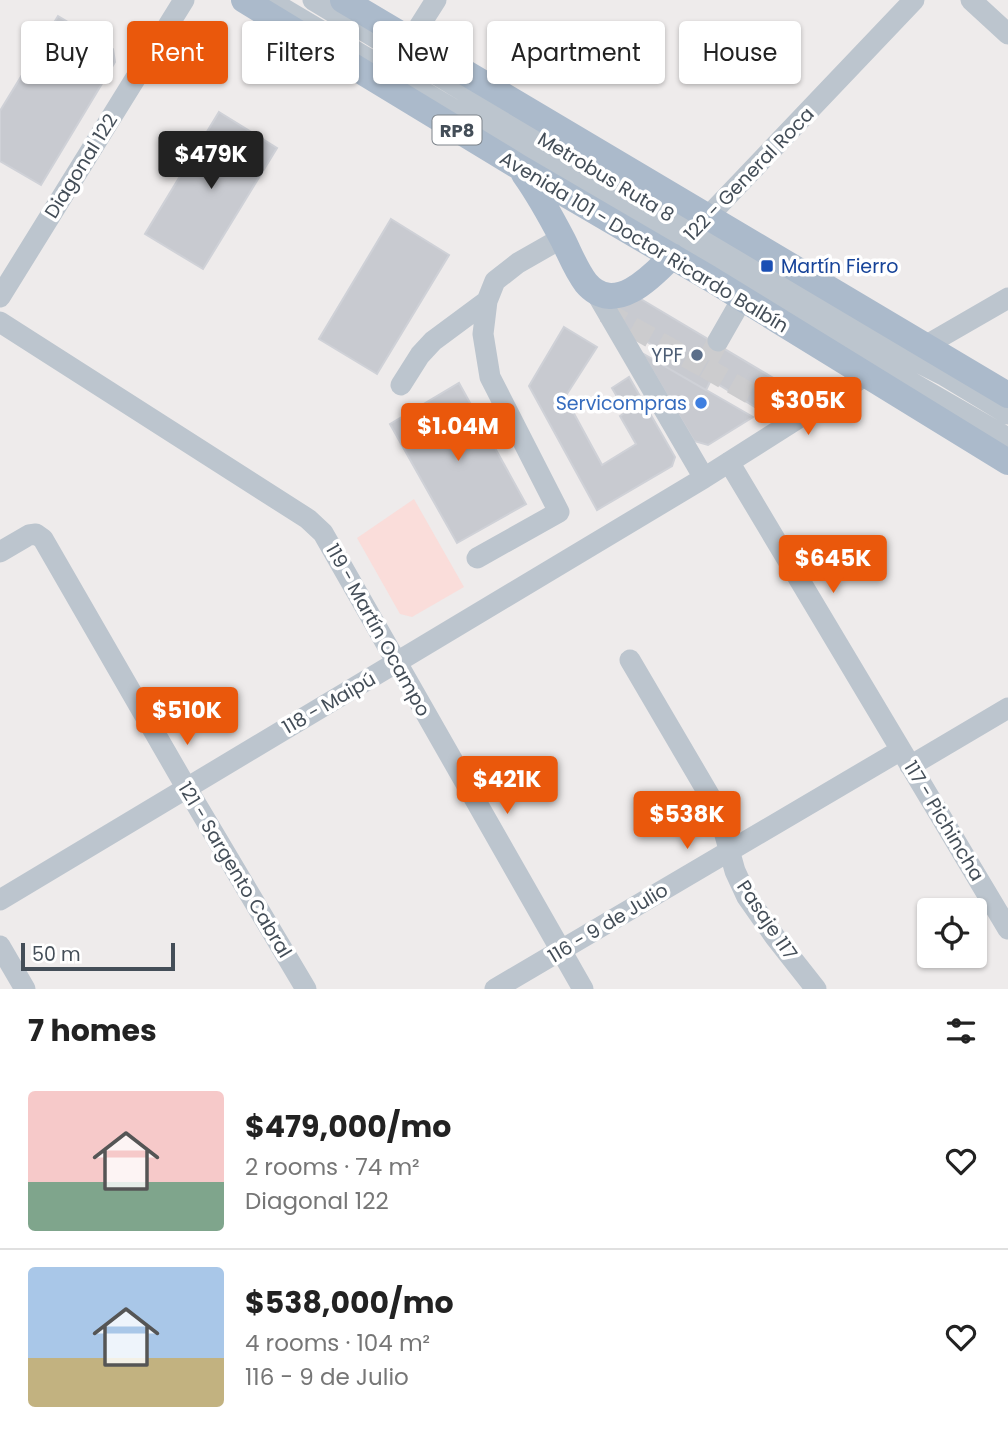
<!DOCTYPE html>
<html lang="en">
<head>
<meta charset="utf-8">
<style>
  :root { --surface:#fff; --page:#f6f6f6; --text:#222; --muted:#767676; --line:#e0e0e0; --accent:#ea580c }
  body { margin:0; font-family:Poppins,sans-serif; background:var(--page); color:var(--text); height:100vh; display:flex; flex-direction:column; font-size:26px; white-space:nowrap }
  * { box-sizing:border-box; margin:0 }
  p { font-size:23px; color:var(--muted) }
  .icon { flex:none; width:38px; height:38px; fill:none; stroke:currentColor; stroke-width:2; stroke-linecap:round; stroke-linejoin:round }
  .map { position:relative; height:989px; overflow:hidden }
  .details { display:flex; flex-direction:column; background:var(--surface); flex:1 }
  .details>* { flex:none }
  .hud { position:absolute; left:21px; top:21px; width:966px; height:63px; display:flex; gap:14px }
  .tools { position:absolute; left:917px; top:898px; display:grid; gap:14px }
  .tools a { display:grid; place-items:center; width:70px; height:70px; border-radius:7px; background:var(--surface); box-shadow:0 2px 5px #0004; font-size:35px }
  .scale { position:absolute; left:21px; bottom:18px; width:154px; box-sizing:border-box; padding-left:7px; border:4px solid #444e58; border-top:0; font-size:19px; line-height:24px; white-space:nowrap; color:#444e58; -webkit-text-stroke:5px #fff; paint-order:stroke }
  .price { position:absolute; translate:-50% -60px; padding:0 16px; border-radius:7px; background:var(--accent); color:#fff; font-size:23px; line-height:46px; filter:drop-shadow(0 2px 4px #0008) }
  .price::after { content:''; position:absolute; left:50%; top:42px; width:21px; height:16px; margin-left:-10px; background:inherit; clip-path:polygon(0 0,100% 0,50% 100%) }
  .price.on { background:#222; color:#fff }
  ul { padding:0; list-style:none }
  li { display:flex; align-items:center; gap:21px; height:175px; padding:0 28px }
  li+li { border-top:2px solid var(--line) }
  li span { display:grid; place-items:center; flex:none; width:196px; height:140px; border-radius:7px; color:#555 }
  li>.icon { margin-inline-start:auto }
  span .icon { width:84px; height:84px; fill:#fffc; stroke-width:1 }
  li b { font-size:30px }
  h2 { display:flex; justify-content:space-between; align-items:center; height:84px; padding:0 28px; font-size:30px }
  .pill { padding:0 24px; border-radius:7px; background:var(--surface); box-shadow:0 2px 5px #0004; font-size:24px; line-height:63px }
  .pill.on { background:var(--accent); color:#fff }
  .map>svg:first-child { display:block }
  .medical { fill:#faddda }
  .building { fill:#c8cad0; stroke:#cfd1d7; stroke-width:2 }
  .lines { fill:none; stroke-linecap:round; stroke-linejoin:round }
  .minor-tunnel { stroke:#ccccce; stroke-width:21; stroke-dasharray:21 10; stroke-linecap:butt }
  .minor { stroke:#bcc5ce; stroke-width:21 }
  .major { stroke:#abbacb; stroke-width:26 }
  .transit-dot { fill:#1a4fb4; stroke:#fff; stroke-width:2.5 }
  .service-dot { fill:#5c6f8a; stroke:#fff; stroke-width:2.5 }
  .shop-dot { fill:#3f7fe0; stroke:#fff; stroke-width:2.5 }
  .labels { text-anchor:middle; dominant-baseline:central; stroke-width:7; stroke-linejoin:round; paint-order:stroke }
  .shield { fill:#fff; stroke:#7c838a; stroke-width:2 }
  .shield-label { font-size:18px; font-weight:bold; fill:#444e58 }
  .street-label { font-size:19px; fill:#444e58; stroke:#fff }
  .transit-label { font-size:19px; fill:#164399; stroke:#fff; text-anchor:start }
  .service-label { font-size:19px; fill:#4e5e75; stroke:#fff; text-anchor:end }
  .shop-label { font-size:19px; fill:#366cbe; stroke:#fff; text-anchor:end }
</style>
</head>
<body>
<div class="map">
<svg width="1008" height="989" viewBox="0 0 1008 989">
  <rect width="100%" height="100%" fill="#eeebeb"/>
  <path class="medical" d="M414,499L464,587L412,617L400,614L357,538Z"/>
  <path class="building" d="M58,16L113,49L115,62L41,185L0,161V111Z
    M219,112L277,148L203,269L145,234Z
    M391,219L449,255L377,374L319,339Z
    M624,289L785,385L768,415L711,380L706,390L659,363L665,353L607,317Z
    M564,327L597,347L565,397L602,465L636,444L620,416L626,412L612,388L629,377L675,457L672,466L597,510L529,386Z
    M642,353L753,417L708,445L694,441Z
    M459,383L526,504L457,543L390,424Z"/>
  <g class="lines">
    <path class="minor-tunnel" d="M605,312L704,367
      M718,341L704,367L767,403"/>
    <path class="minor" d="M269,0L652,227L683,243L845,344L1008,438
      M313,0L694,230L735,258L860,333L945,376L1008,414
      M971,0L1008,34
      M410,41L436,0
      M699,226L914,0
      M595,291L704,478
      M0,297L184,0
      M0,322L308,519L323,533L583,989
      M718,341L742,299
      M401,385L420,355L433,341L487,301
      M767,403L787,425
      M729,462L1008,929
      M0,552L29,535L36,534L43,539L186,787L306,989
      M477,558L559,512L490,377L483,334L487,301L495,281L518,263L562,238
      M630,660L718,810L735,871L747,897L775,937L816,989
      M910,766L1008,708
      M0,900L704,478L865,376L925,346L1008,298
      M0,946L25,989
      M495,989L901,750"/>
    <path class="major" d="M244,0L519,167L709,278L1008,462
      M343,0L1008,395
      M524,174C539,195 551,217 563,240C570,254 576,270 586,283C614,316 651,278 672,256"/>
  </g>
  <rect class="transit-dot" x="760" y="259" width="14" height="14" rx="3.5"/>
  <circle class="service-dot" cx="697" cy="355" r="7"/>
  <circle class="shop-dot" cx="701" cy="403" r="7"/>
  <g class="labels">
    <rect class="shield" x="432.5" y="115.5" width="49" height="29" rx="5"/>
    <g class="shield-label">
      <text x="457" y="130">RP8</text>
    </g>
    <g class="street-label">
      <text transform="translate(81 166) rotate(-58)">Diagonal 122</text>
      <text transform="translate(749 174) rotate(-46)">122 - General Roca</text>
      <text transform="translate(606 177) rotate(31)">Metrobus Ruta 8</text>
      <text transform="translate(644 242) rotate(31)">Avenida 101 - Doctor Ricardo Balbín</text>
      <text transform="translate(378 630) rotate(61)">119 - Martín Ocampo</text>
      <text transform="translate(329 703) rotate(-30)">118 - Maipú</text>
      <text transform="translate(944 821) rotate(59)">117 - Pichincha</text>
      <text transform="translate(235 870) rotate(59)">121 - Sargento Cabral</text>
      <text transform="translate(767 920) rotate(56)">Pasaje 117</text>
      <text transform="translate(608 923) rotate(-31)">116 - 9 de Julio</text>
    </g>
    <g class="transit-label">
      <text x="781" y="266">Martín Fierro</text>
    </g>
    <g class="service-label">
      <text x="683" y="355">YPF</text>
    </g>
    <g class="shop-label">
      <text x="687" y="403">Servicompras</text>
    </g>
  </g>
</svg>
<div class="tools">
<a><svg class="icon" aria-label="locate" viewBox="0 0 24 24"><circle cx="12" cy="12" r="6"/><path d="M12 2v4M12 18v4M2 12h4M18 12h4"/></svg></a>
</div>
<div class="scale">50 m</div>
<b class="price on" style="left:211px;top:191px">$479K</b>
<b class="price" style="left:808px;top:437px">$305K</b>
<b class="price" style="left:458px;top:463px">$1.04M</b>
<b class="price" style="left:833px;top:595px">$645K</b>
<b class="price" style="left:187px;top:747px">$510K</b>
<b class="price" style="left:507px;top:816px">$421K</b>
<b class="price" style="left:687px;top:851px">$538K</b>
<div class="hud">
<a class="pill">Buy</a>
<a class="pill on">Rent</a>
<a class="pill">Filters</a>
<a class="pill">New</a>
<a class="pill">Apartment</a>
<a class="pill">House</a>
</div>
</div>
<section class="details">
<h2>7 homes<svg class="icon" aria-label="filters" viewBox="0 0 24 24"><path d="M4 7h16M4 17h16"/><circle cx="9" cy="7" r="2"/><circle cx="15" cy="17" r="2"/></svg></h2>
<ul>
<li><span style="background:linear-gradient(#f6c9c9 65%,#7fa58c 0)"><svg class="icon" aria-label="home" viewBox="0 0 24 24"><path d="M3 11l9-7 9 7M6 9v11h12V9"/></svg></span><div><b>$479,000/mo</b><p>2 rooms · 74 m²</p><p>Diagonal 122</p></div><svg class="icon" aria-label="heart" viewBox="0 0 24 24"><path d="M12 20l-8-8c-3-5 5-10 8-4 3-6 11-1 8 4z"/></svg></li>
<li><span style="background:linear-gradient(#a9c7e8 65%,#c2b280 0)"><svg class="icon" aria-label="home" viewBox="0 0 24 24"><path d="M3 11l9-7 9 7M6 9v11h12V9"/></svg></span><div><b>$538,000/mo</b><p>4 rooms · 104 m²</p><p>116 - 9 de Julio</p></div><svg class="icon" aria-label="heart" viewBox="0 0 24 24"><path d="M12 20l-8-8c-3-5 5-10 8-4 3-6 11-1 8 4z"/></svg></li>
</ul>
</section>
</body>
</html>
